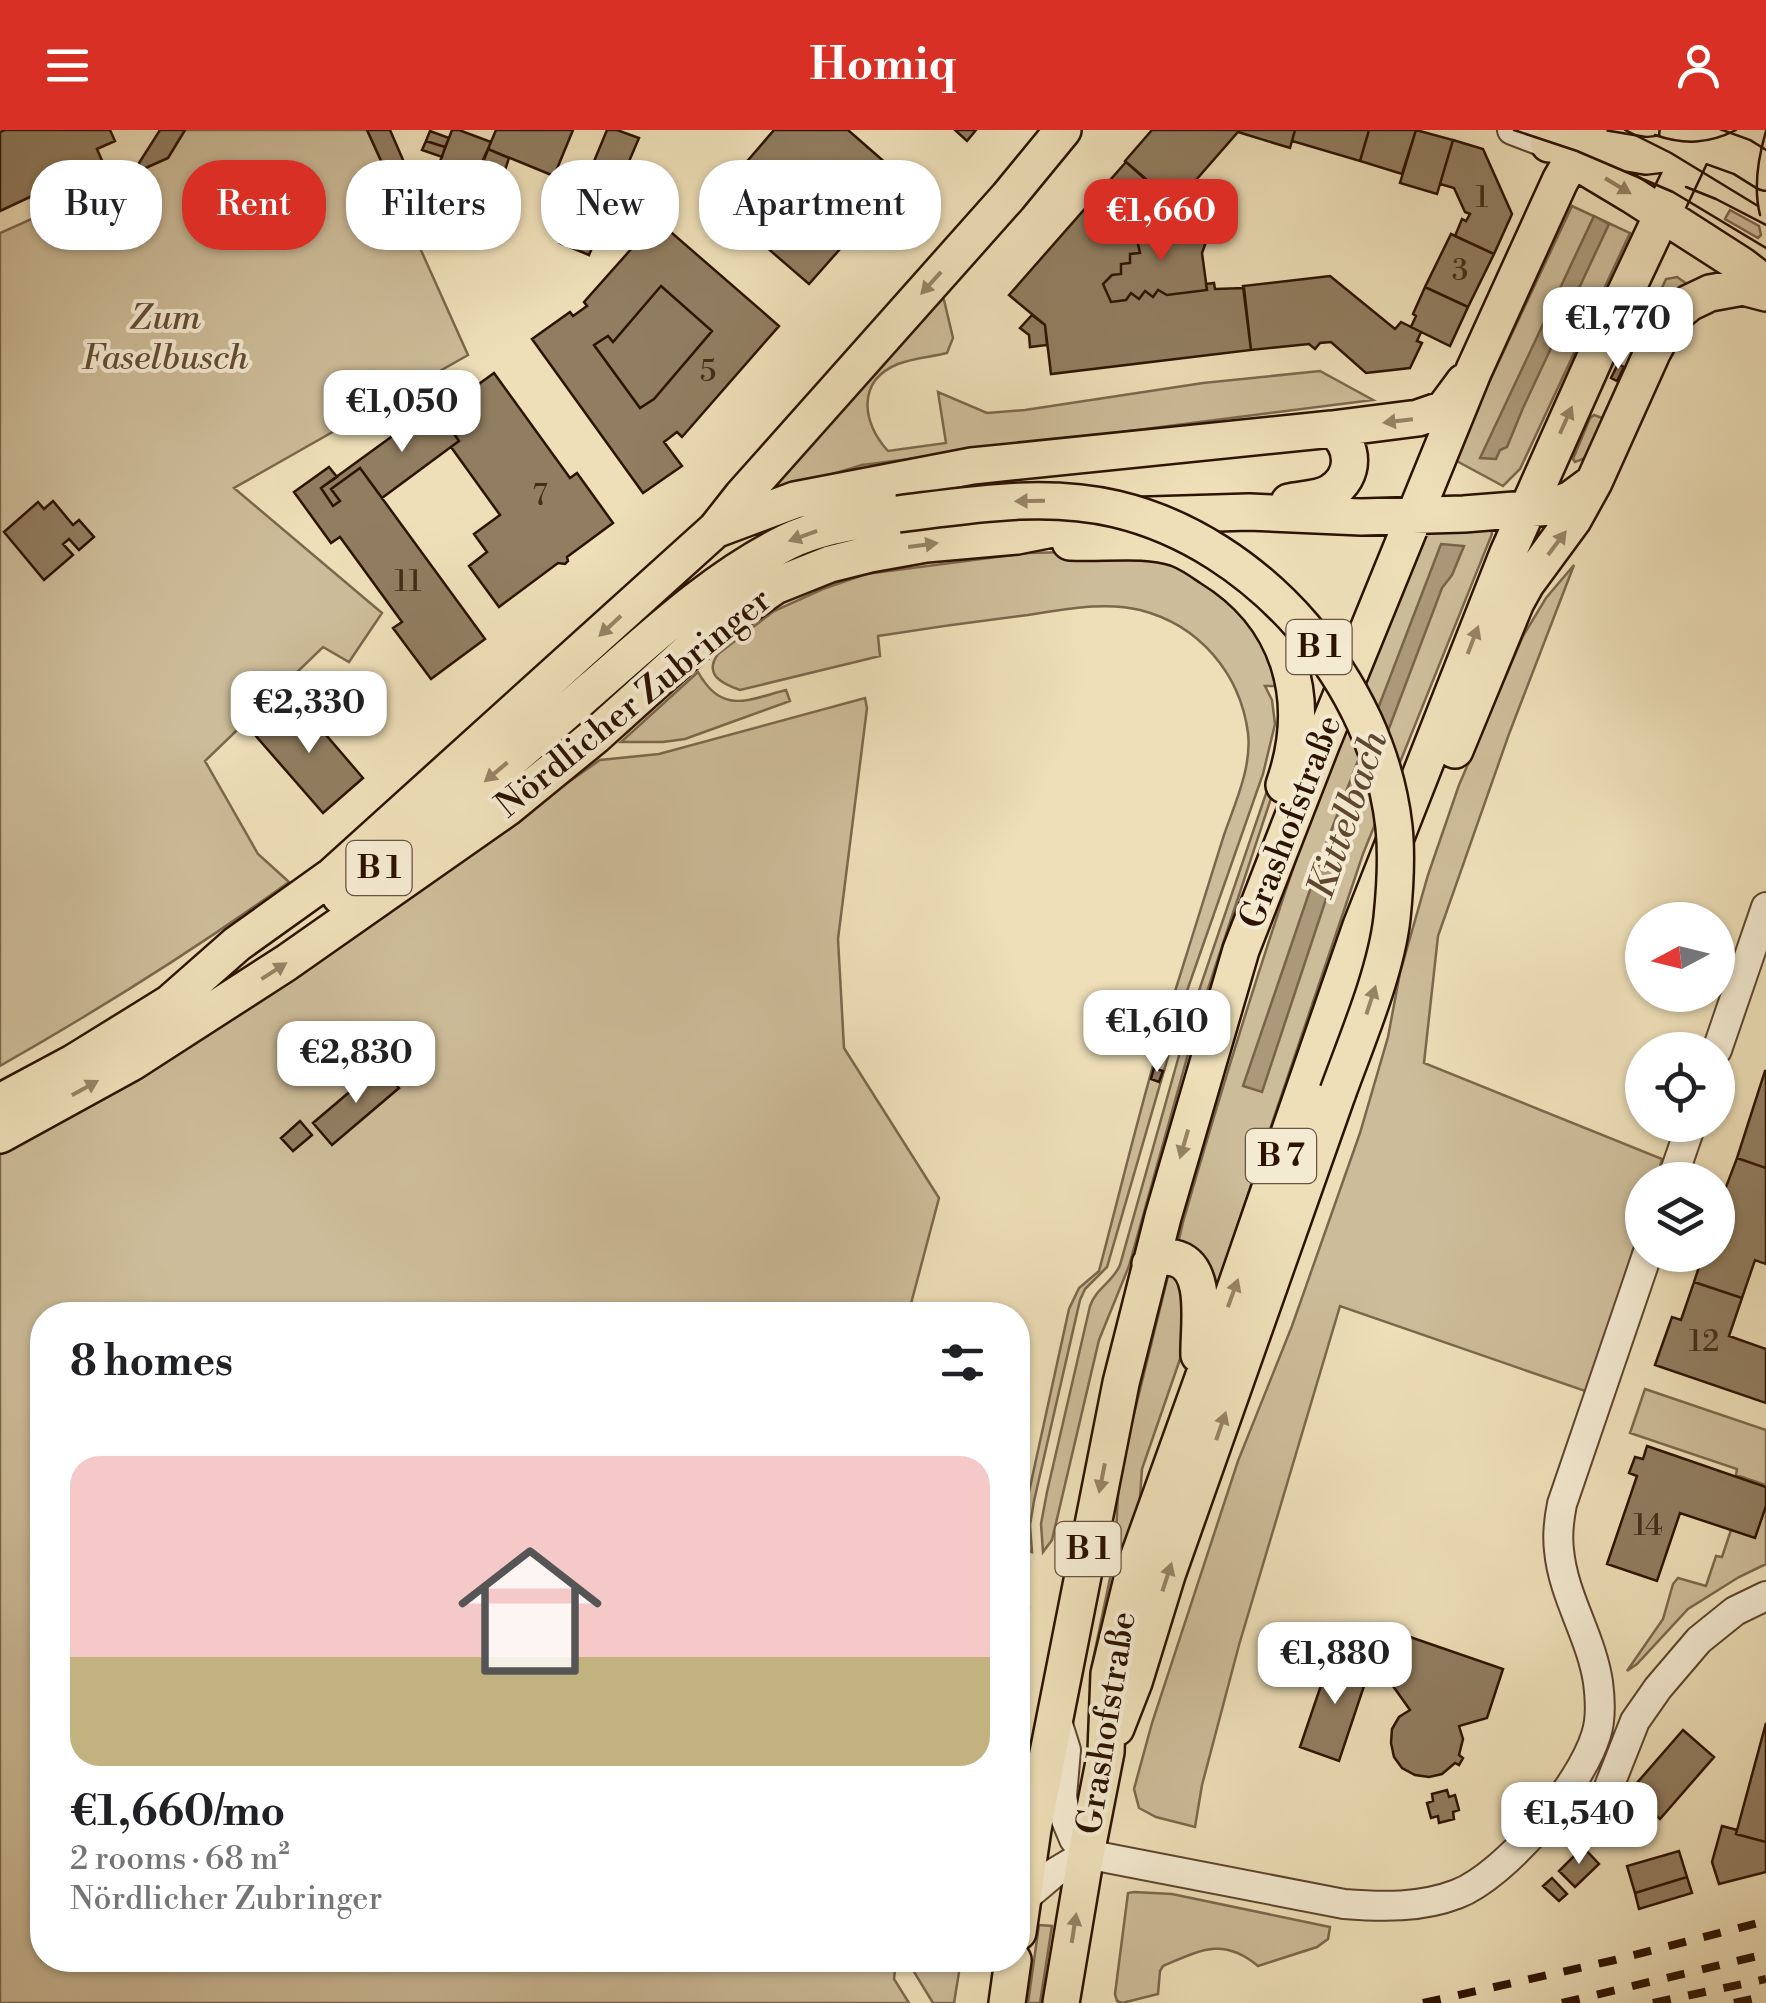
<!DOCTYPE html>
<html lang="en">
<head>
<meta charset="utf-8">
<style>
  :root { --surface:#fff; --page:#f6f6f6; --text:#202124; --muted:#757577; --accent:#d93025 }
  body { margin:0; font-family:"Libre Bodoni",serif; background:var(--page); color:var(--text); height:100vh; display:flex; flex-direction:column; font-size:38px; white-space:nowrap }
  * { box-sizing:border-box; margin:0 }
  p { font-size:32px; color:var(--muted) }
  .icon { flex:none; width:55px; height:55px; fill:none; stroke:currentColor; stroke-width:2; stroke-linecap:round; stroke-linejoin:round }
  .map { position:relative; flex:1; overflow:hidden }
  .sheet { position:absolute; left:30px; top:1172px; width:1000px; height:670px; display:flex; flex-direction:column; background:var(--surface); border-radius:40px; box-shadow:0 2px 8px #0004 }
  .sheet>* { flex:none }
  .guide { position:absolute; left:30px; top:30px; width:1000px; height:90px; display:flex; gap:20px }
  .needle { width:65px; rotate:263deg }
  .controls { position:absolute; left:1625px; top:772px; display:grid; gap:20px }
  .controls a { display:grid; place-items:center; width:110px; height:110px; border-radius:50%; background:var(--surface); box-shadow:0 2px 8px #0004; font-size:50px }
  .price { position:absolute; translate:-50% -85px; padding:0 22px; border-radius:20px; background:#fff; color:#222; font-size:32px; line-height:65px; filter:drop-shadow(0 2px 5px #0008) }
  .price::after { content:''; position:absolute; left:50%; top:60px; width:30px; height:22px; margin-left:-15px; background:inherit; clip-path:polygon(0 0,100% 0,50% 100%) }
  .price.active { background:var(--accent); color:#fff }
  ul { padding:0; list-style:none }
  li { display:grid; align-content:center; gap:20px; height:530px; padding:0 40px }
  li span { display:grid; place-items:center; height:310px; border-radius:30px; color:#555 }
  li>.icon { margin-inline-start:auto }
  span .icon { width:180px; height:180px; fill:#fffc; stroke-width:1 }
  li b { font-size:42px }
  h2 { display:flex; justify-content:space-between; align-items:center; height:120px; padding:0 40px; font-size:42px }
  .tag { padding:0 35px; border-radius:40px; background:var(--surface); box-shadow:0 2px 8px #0004; font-size:35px; line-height:90px }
  .tag.active { background:var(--accent); color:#fff }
  header { display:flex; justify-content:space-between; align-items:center; height:130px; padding:0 40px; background:var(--accent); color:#fff; font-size:45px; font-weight:700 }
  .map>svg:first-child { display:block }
  .green { fill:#cdbc99; stroke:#7c674c; stroke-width:2.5 }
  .water { fill:#ac9979; stroke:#796349; stroke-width:2.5 }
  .building { fill:#917d60; stroke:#2c1200; stroke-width:2.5; fill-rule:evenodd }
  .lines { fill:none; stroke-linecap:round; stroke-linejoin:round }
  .minor-casing { stroke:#5c452e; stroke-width:32 }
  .major-casing { stroke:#2c1200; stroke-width:40 }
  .minor { stroke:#f4ead1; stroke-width:28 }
  .major { stroke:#eedfb8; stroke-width:35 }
  .tram { stroke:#2c1200; stroke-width:2.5 }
  .rail { stroke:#2c1200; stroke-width:8; stroke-dasharray:18 18; stroke-linecap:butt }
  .major-bridge-casing { stroke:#2c1200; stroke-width:40; stroke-linecap:butt }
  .major-bridge { stroke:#eedfb8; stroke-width:35 }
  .oneway { fill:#978365 }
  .labels { text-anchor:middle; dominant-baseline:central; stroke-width:8; stroke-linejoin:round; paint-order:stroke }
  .number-label { font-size:30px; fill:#452d18 }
  .shield { fill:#f4ead1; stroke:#68533f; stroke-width:2.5 }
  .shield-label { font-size:32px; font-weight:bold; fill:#2c1200 }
  .park-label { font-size:35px; font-style:italic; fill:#644e36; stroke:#f4ead1 }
  .street-label { font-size:35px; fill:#2c1200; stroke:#f4ead1 }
  .water-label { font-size:38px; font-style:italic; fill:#5f4830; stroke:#f4ead1 }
</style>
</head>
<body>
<header><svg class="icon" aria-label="menu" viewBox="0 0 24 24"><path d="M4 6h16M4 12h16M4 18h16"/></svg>Homiq<svg class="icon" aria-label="person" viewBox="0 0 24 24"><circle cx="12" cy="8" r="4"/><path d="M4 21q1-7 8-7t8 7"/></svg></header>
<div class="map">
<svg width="1766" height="1873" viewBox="0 0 1766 1873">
  <rect width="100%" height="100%" fill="#eedfb8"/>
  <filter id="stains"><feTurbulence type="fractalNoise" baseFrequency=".002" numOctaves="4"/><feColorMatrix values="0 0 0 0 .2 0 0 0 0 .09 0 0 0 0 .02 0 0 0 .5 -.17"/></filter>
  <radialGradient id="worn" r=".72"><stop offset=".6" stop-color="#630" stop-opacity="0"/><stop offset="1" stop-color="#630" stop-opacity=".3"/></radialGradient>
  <path class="green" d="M185,0H367L468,225L234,358L382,483L349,532L323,517L205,631L258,724L289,752C196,819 100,879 0,936V103L168,28Z
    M1572,76L1630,103L1520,339L1503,356L1453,329Z
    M1730,80L1759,96L1761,105L1758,108L1725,89Z
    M1677,147L1693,158L1590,322L1583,329L1575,332L1573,329L1590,288L1594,285L1602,288L1666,149Z
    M937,159L944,170L953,208L947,223C931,227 913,228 898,234C856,251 862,293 888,321L946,313L938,262L987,283L1025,280L1203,253L1320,241L1373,270L862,335L794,356L760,369Z
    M1423,398L1491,399L1492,404L1363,724L1217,1156L1214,1157L1178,1114L1183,1092C1238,901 1299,710 1370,524C1386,481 1406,440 1423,398Z
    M1112,421L1152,425L1201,442L1259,493L1285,556H1265L1272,570L1275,594L1263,644L1188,858L1107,1137L1085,1159L1080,1170L1034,1371L1030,1395L1032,1422C1022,1418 1020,1413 1020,1403L1069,1179L1079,1158L1099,1141C1123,1051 1144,960 1172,871C1189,816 1207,760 1224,705C1235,673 1252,637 1248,603C1240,543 1199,495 1140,480C1105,471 1063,480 1028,485C978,491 928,498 878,506L880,526L740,560C723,554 703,545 718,524L774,481L823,459L866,444L1028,423Z
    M1574,435L1509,604L1438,806L1424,933L1662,1029L1656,1050H1642V1091L1588,1262L1340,1176L1239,1515L1202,1655L1195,1697L1156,1687L1139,1678L1134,1659L1152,1593L1238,1331L1292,1196L1360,1003L1388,907L1400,843L1428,745L1459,655L1523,506L1546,468Z
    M698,542C722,585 747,570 786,560L790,571L685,609L663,612H621Z
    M865,568L867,578L838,809L844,918L939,1068L908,1185H42V1830H896L894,1849L909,1873H0V1024L63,989L335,816L600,630L659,624Z
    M1275,637L1281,638L1197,892L1129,1136L1099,1210L1052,1410L1043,1422L1041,1394L1047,1362L1090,1176C1096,1158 1113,1152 1120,1135L1189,890Z
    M1169,1142L1185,1151L1188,1206L1142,1339L1139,1382L1096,1538L1092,1535L1115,1424L1119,1345Z
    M1645,1259L1766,1300V1355L1736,1345L1737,1339L1630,1303Z
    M1766,1368V1434L1739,1447L1688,1479L1637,1534L1627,1541L1663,1489L1673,1454L1678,1448L1706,1456L1716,1426L1722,1427L1731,1400Z
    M1018,1467L1029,1478L1018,1545Z
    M1134,1762L1172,1764L1330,1797L1328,1809L1317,1817L1258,1836C1223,1807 1201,1820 1163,1836L1160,1841L1158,1864L1122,1873L1117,1871L1115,1864L1128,1763Z
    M1039,1795L1052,1796L1040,1873H1028Z
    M914,1830H961L954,1873H933L911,1837Z"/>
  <path class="water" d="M1594,86L1609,94L1523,278L1507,317L1500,320L1496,329L1480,328Z
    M1441,414L1464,416L1452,445L1442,458L1337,736L1262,962L1243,956L1323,722Z"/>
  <path class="building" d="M5,0H110L115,11L97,19L103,33L0,81V2Z
    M160,0H185L168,28L141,40L139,33Z
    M367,0H390L423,76L406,85Z
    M452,0H459L491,12L476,50L423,76Z
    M496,0H573L554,46L488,19Z
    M607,0H617L639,8L589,125L560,113Z
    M774,0H848L903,48L809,154L713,71Z
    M955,0H976L967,11Z
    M1152,0H1295L1290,18L1238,2L1175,74L1125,31Z
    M1295,0H1369L1360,31L1292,11Z
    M1369,0H1416L1402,44L1360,31Z
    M1416,0L1453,10L1437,64L1400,53Z
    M430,1L449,8L445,17L426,11Z
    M1453,10L1483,19L1512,84L1494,124L1455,106L1462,89L1466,91L1470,84L1465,82L1454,58L1440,54Z
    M426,11L445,17L442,27L422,20Z
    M488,19L509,28L505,40L483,30Z
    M1126,32L1172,73L1170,76L1177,82L1171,88L1165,82L1138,114L1140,123L1130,124V133L1121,134V144L1112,145L1103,154L1111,172L1126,170L1131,163L1139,169L1145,161L1153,167L1158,160L1167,165L1207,160L1206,154L1214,153L1215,159L1244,158L1251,220L1051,244L1045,195L1009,165Z
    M475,49L487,73L416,110L405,86Z
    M1165,82L1196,109L1206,112L1202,123L1207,160L1167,165L1158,160L1153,167L1145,161L1139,169L1131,163L1126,170L1111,172L1103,154L1112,145L1121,144V134L1130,133V124L1140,123L1138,114Z
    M657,90L779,196L682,307L677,302L664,312L682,336L643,363L532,209L570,182L573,186L587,176L584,172ZM661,156L712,201L654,269L640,278L594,215L608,206L613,212Z
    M1451,104L1494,124L1468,177L1425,157Z
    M1330,146L1395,199L1401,192L1421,202L1417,211L1422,213L1410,238L1366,243L1331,212L1320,213L1315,219L1309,214L1251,220L1243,156Z
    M661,156L712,201L654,269L640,278L594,215L608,206L613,212Z
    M1425,157L1468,177L1450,216L1411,197L1416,186L1413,184Z
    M1032,185L1045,195L1047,215L1030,217L1029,205L1020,198Z
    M1618,234L1624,237L1617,251L1611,248Z
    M494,243L570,348L577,343L613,393L567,427L568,431L565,434L558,433L499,477L469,436L487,422L474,404L500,385L451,317L459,311L439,283Z
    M435,275L459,311L382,368L360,338L331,359L340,371L333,376L321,358Z
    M329,337L337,347L321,358L333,376L340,371L331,359L360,338L485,509L431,549L393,498L402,492L340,407L331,413L294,362Z
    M53,371L73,395L79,390L94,407L79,420L69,409L63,414L73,425L44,450L4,402L38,372L44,379Z
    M296,570L363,648L323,683L255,605Z
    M380,936L399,958L332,1015L313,993Z
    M1154,938L1163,941L1159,952L1151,949Z
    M1765,941H1766V1038L1737,1028Z
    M300,991L312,1005L293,1021L281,1008Z
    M1737,1028L1766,1038V1134L1755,1130L1742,1168L1694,1152L1703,1125H1718V1078Z
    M1694,1152L1742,1168L1729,1206L1766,1219V1273L1655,1235L1672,1187L1681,1190Z
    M1647,1316L1766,1357V1376L1755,1408L1680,1383L1657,1451L1607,1434L1637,1346L1629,1343L1635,1327L1643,1329Z
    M1410,1507L1503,1539L1487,1588L1459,1596L1463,1609L1459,1625L1463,1628L1459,1635L1455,1633L1442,1644L1429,1647L1415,1645L1402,1638L1394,1627L1391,1613L1392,1599L1399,1587L1410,1580L1393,1556Z
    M1333,1520L1340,1522L1338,1527L1370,1538L1339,1631L1300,1617Z
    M1766,1593V1712L1736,1704Z
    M1683,1600L1714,1627L1660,1689L1629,1662Z
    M1447,1660L1449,1667L1455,1665L1459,1680L1453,1682L1454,1689L1439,1693L1438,1686L1431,1688L1427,1673L1433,1671L1432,1664Z
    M1722,1696L1737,1700L1736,1704L1766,1712V1742L1719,1754L1712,1732Z
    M1583,1717L1599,1734L1575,1757L1559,1741Z
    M1679,1721L1687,1747L1635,1763L1627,1736Z
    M1687,1747L1692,1763L1639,1779L1635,1763Z
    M1552,1748L1567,1764L1559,1771L1543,1756Z"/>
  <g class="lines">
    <g class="minor-casing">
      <path id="minor" d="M1512,0L1549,14L1565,24
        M1717,920L1766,777
        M1672,1050L1691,995
        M1056,1588L1066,1620L1062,1666L1066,1690L1074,1709L1086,1724
        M1601,1677L1635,1591L1658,1558L1699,1510L1735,1481L1766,1466
        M1022,1770L1054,1743L1086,1724L1344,1774C1382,1777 1421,1778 1457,1764C1506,1745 1581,1655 1596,1605C1601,1590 1600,1567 1598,1552C1591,1506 1563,1466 1559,1420C1557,1404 1559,1389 1562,1374L1647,1125"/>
    </g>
    <g class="major-casing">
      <path id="major" d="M1678,4L1742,27L1766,42
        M1549,14L1580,15L1646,26L1671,23L1697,11
        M1572,29L1632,65L1741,135L1766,154
        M1289,372C1302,369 1320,369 1331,362C1356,346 1355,315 1332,299
        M717,399L795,370L972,336L1332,299L1418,288L1444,279L1464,252
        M1070,412C1104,414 1144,407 1177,418C1188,422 1200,430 1210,437C1290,486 1314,569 1284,655
        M1455,620L1516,472L1526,454L1573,390L1594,352L1652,223L1671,188L1689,173L1710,163L1743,157L1766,163
        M340,766C429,702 511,630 593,558C654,505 714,448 787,412C822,395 861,391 898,384
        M0,972L73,933L170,873L237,814L332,746L716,399L742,366L1008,67L1063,0
        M0,1005L131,933L286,833L507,678L595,606L707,505L738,481L775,456L830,434L870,424L926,414L1017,406L1118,386L1249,382L1361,387L1464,384L1550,377L1571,369L1594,352
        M1150,1134C1158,1128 1164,1126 1174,1128C1210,1136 1198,1198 1199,1225
        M1116,1598L1134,1552L1167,1445L1338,962
        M1018,1802L1033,1699L1121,1253L1163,1087L1241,820L1321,615L1474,240L1560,51L1589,0
        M1007,1873L1013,1830
        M1061,1873L1086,1724L1106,1622L1109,1544L1135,1437L1234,1162L1361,796L1508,423L1598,221L1702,0"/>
    </g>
    <use href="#minor" class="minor"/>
    <use href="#major" class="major"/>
    <path class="tram" d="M1514,0L1577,21L1673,62L1766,118
      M1625,0L1671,23L1758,76
      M1655,5C1684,15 1709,14 1736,0
      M1686,57L1716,69L1766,95
      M1760,85C1753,57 1758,28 1766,1"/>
    <path class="rail" d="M1423,1873L1615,1830L1766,1791
      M1562,1873L1766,1824
      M1653,1873L1766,1849
      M1734,1873L1766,1866"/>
    <g class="major-bridge-casing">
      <path id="major-bridge" d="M898,384C970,375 1044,362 1116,379C1259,413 1378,552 1394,697C1397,726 1395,759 1392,788C1386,842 1357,910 1338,962"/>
    </g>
    <use href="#major-bridge" class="major-bridge"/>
  </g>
  <defs><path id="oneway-solid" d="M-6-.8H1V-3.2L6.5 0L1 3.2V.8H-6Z" transform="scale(2.5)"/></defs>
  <g class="oneway">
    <use href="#oneway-solid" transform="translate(1618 56) rotate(31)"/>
    <use href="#oneway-solid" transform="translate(931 153) rotate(132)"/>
    <use href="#oneway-solid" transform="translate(1566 290) rotate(-66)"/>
    <use href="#oneway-solid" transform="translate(1398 291) rotate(173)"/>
    <use href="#oneway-solid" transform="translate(1030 371) rotate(179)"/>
    <use href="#oneway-solid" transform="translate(803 406) rotate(160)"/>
    <use href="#oneway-solid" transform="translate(1557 413) rotate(-53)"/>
    <use href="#oneway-solid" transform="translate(923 415) rotate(-8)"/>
    <use href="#oneway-solid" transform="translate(610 496) rotate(137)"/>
    <use href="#oneway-solid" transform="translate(1473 510) rotate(-69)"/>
    <use href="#oneway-solid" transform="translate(496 642) rotate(140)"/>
    <use href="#oneway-solid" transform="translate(274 841) rotate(-33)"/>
    <use href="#oneway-solid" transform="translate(1371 870) rotate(-72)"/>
    <use href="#oneway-solid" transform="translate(85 958) rotate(-29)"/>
    <use href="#oneway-solid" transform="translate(1184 1014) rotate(106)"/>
    <use href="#oneway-solid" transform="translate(1233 1163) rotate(-70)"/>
    <use href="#oneway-solid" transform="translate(1221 1296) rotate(-71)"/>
    <use href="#oneway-solid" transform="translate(1102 1348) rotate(101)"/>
    <use href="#oneway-solid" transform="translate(1167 1447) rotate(-72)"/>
    <use href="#oneway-solid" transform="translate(1074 1798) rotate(-81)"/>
  </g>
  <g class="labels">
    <g class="number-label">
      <text x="1482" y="68">1</text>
      <text x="1460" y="141">3</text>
      <text x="708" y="242">5</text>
      <text x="540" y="366">7</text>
      <text x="408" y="452">11</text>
      <text x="1704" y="1212">12</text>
      <text x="1648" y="1396">14</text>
    </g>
    <g class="shield">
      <rect x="1286.5" y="490" width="65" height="54" rx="8"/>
      <rect x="346.5" y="711" width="65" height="54" rx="8"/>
      <rect x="1246" y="999" width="70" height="54" rx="8"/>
      <rect x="1055.5" y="1392" width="65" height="54" rx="8"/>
    </g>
    <g class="shield-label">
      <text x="1319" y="517">B 1</text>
      <text x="379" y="738">B 1</text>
      <text x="1281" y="1026">B 7</text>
      <text x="1088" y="1419">B 1</text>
    </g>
    <g class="park-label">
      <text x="165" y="188">Zum<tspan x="165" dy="40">Faselbusch</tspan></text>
    </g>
    <g class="street-label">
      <text transform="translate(634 573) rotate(-39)">Nördlicher Zubringer</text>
      <text transform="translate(1291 692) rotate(-69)">Grashofstraße</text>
      <text transform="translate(1107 1593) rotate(-81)">Grashofstraße</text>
    </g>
    <g class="water-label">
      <text transform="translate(1348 685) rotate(-71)">Kittelbach</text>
    </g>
  </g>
  <rect width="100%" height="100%" filter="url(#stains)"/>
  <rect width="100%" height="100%" fill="url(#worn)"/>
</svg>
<div class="controls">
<a><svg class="needle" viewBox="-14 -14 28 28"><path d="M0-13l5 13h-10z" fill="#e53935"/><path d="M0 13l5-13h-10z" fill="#757577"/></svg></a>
<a><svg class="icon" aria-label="locate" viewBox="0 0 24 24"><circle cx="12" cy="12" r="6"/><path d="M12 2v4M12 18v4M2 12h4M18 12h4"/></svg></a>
<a><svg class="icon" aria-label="layers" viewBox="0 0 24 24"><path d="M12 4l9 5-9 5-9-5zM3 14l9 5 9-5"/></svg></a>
</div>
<b class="price active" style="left:1161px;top:134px">€1,660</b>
<b class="price" style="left:1618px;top:242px">€1,770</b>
<b class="price" style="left:402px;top:325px">€1,050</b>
<b class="price" style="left:309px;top:626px">€2,330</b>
<b class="price" style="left:1157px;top:945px">€1,610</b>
<b class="price" style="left:356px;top:976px">€2,830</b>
<b class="price" style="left:1335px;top:1577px">€1,880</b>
<b class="price" style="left:1579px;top:1737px">€1,540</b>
<div class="guide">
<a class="tag">Buy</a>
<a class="tag active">Rent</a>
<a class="tag">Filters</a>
<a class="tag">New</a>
<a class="tag">Apartment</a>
</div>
<section class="sheet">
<h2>8 homes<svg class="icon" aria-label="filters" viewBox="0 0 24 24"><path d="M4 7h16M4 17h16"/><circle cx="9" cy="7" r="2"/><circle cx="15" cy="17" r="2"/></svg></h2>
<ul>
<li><span style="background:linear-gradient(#f6c9c9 65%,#c2b280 0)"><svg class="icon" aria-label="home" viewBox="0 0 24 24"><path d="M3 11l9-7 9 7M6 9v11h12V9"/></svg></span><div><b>€1,660/mo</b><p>2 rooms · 68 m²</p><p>Nördlicher Zubringer</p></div></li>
</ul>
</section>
</div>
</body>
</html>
